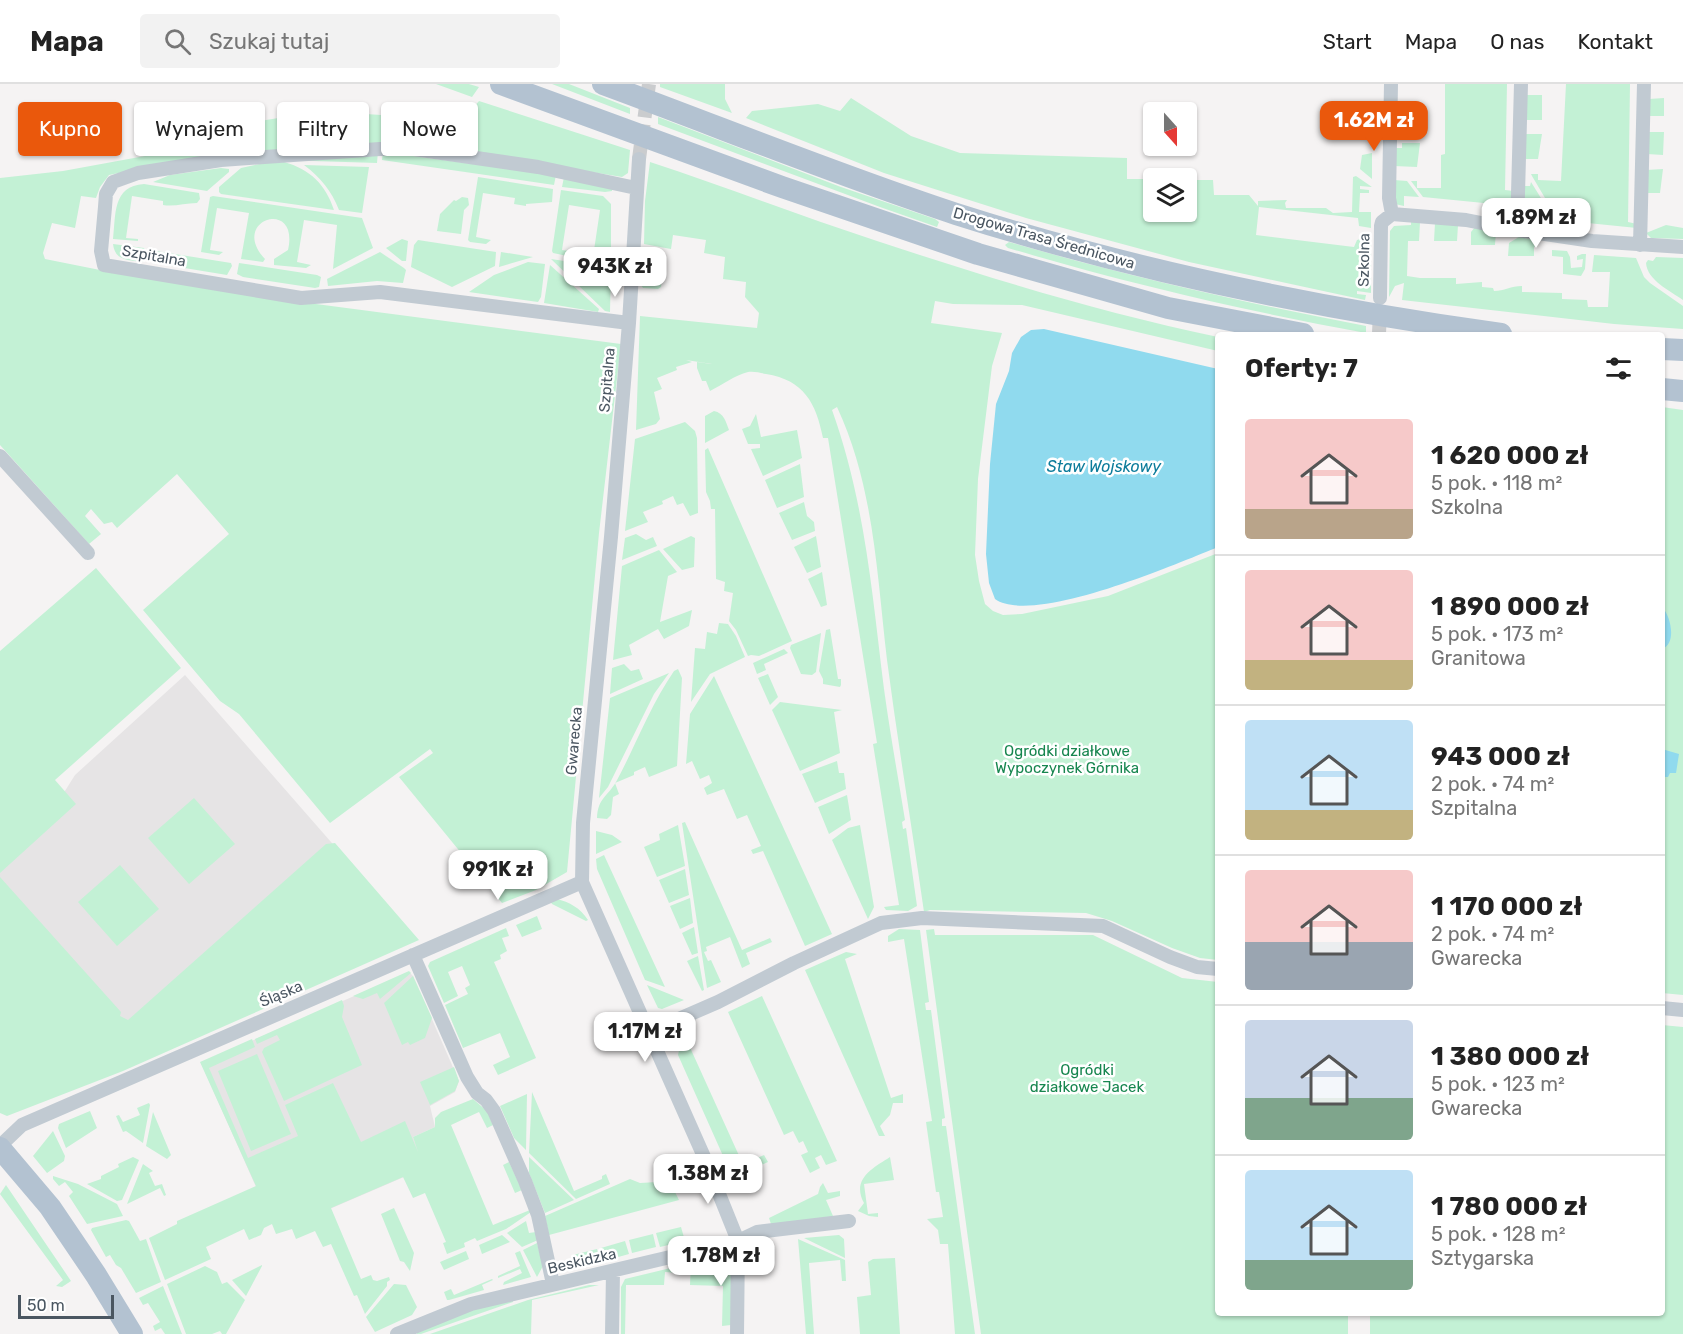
<!DOCTYPE html>
<html lang="pl">
<head>
<meta charset="utf-8">
<style>
  :root { --surface:#fff; --page:#f2f2f2; --text:#222; --muted:#767676; --line:#e0e0e0; --accent:#ea580c }
  body { margin:0; font-family:Rubik,sans-serif; background:var(--page); color:var(--text); height:100vh; display:flex; flex-direction:column; font-size:22px; white-space:nowrap }
  * { box-sizing:border-box; margin:0 }
  p { font-size:20px; color:var(--muted) }
  .icon { flex:none; width:33px; height:33px; fill:none; stroke:currentColor; stroke-width:2; stroke-linecap:round; stroke-linejoin:round }
  .map { position:relative; flex:1; overflow:hidden }
  .sheet { position:absolute; left:1215px; top:248px; width:450px; height:984px; display:flex; flex-direction:column; background:var(--surface); border-radius:6px; box-shadow:0 2px 4px #0004 }
  .sheet>* { flex:none }
  .hud { position:absolute; left:18px; top:18px; width:570px; height:54px; display:flex; gap:12px }
  .needle { width:39px; rotate:159deg }
  .controls { position:absolute; left:1143px; top:18px; display:grid; gap:12px }
  .controls a { display:grid; place-items:center; width:54px; height:54px; border-radius:6px; background:var(--surface); box-shadow:0 2px 4px #0004; font-size:30px }
  .scale { position:absolute; left:18px; bottom:15px; width:96px; box-sizing:border-box; padding-left:6px; border:3px solid #4a5661; border-top:0; font-size:16px; line-height:21px; white-space:nowrap; color:#4a5661; -webkit-text-stroke:4px #fff; paint-order:stroke }
  .price { position:absolute; translate:-50% -51px; padding:0 14px; border-radius:12px; background:#fff; color:#222; font-size:20px; line-height:39px; filter:drop-shadow(0 2px 3px #0008) }
  .price::after { content:''; position:absolute; left:50%; top:36px; width:18px; height:14px; margin-left:-9px; background:inherit; clip-path:polygon(0 0,100% 0,50% 100%) }
  .price.active { background:var(--accent); color:#fff }
  ul { padding:0; list-style:none }
  li { display:flex; align-items:center; gap:18px; height:150px; padding:0 30px }
  li+li { border-top:2px solid var(--line) }
  li span { display:grid; place-items:center; flex:none; width:168px; height:120px; border-radius:6px; color:#555 }
  li>.icon { margin-inline-start:auto }
  span .icon { width:72px; height:72px; fill:#fffc; stroke-width:1 }
  li b { font-size:26px }
  h2 { display:flex; justify-content:space-between; align-items:center; height:72px; padding:0 30px; font-size:26px }
  .tag { padding:0 21px; border-radius:6px; background:var(--surface); box-shadow:0 2px 4px #0004; font-size:21px; line-height:54px }
  .tag.active { background:var(--accent); color:#fff }
  header { display:flex; align-items:center; gap:36px; box-sizing:border-box; height:84px; padding:0 30px; background:var(--surface); border-bottom:2px solid var(--line) }
  header strong { font-size:28px }
  nav { display:flex; gap:33px; margin-inline-start:auto; font-size:21px }
  .search { width:420px; height:54px; background:var(--page); display:flex; align-items:center; gap:15px; box-sizing:border-box; padding:0 21px; border-radius:6px; color:var(--muted); font-size:22px }
  .map>svg:first-child { display:block }
  .education { fill:#e6e4e5 }
  .green { fill:#c3f1d5 }
  .water { fill:#90daee }
  .lines { fill:none; stroke-linecap:round; stroke-linejoin:round }
  .street-tunnel { stroke:#caccce; stroke-width:14; stroke-dasharray:14 7; stroke-linecap:butt }
  .street { stroke:#c1cad2; stroke-width:14 }
  .primary { stroke:#b3c2d1; stroke-width:22 }
  .labels { text-anchor:middle; dominant-baseline:central; stroke-width:5; stroke-linejoin:round; paint-order:stroke }
  .street-label { font-size:15px; fill:#4a5661; stroke:#fff }
  .park-label { font-size:15px; fill:#17864f; stroke:#fff }
  .water-label { font-size:16px; font-style:italic; fill:#0c7c9b; stroke:#fff }
</style>
</head>
<body>
<header>
<strong>Mapa</strong>
<div class="search"><svg class="icon" aria-label="search" viewBox="0 0 24 24"><circle cx="10" cy="10" r="6"/><path d="M15 15l6 6"/></svg>Szukaj tutaj</div>
<nav><a>Start</a><a>Mapa</a><a>O nas</a><a>Kontakt</a></nav>
</header>
<div class="map">
<svg width="1683" height="1250" viewBox="0 0 1683 1250">
  <rect width="100%" height="100%" fill="#f5f3f3"/>
  <path class="education" d="M185,591L338,766L129,942L0,878V777L48,734L75,691Z
    M409,888L413,892L459,997L455,1008L430,1022L435,1043L413,1053L425,1084L276,1148L201,979Z"/>
  <path class="green" d="M436,0H469L479,3L472,13Z
    M552,0H569L630,24V30Z
    M660,0H725V15L732,29L660,3Z
    M1445,0H1507L1505,106L1514,107V122L1423,113L1411,97H1417V104H1441V71L1445,70Z
    M1566,0H1630L1628,138L1637,140V144L1558,136L1532,92L1531,90H1538V96L1561,97Z
    M1525,11H1542V36H1524Z
    M851,14L911,52L960,69L1127,74V95H1153L1154,128H1186L1187,96H1213L1214,111H1249L1258,122V117L1287,116L1285,119L1286,124H1326L1333,129L1352,128L1353,93L1356,92L1372,103L1360,102V105L1369,106V109H1360L1359,128H1371V144L1359,142L1358,134L1259,123L1256,151L1354,163L1357,156L1360,155L1371,158V209L1357,207V210L1366,211L1365,216L1189,178L1026,134L884,89L746,34L752,27L818,20L840,27Z
    M1664,14V32H1649V15Z
    M479,17L630,66L628,89L622,93L537,79L416,62L153,82L109,91L100,103L96,114L81,112L75,144L52,139L43,169L45,175L100,186L316,220L621,260L599,449L567,788L536,806L502,819L399,693L433,669L430,665L330,739L239,630L220,617L143,526L229,450L177,390L117,444L112,438L104,440L91,425L85,432L101,450L89,460L0,361V94L63,87L205,61L222,52L224,43L321,27L381,31L468,30Z
    M1396,20H1421L1420,45L1395,44Z
    M658,33L841,103L935,135L939,138L937,143L880,123L658,40Z
    M1648,48H1664L1663,71L1647,70Z
    M1524,50H1542L1538,75H1523Z
    M1402,59H1420L1417,83L1394,82L1395,64H1402Z
    M378,67L377,79L282,76Z
    M383,68L556,91L554,101L382,76Z
    M1372,69V95L1360,85L1362,71Z
    M284,78C310,85 326,101 334,126L221,110L219,108V103L241,84L264,79Z
    M650,78C726,103 801,132 877,157C989,194 1103,229 1218,253V267L1022,221L953,220L935,217L931,239L1002,249L992,282L978,395L975,471L979,497L985,520L993,527L1003,531L1022,530L1108,512L1218,469V876L1200,874L1172,864L1112,837L1086,829L930,826L924,828C912,744 898,660 887,576C877,491 874,402 837,323L832,326C865,418 872,509 884,605C890,649 898,693 905,736L902,738L903,745L906,744L917,822L908,827L886,826L884,823L899,821L873,660L877,659L828,354H823C816,319 804,296 766,290C761,289 754,287 748,288C735,291 722,301 710,307L706,297H702L697,284V278L712,280L686,276L692,278L676,283L677,286L657,294L662,305L654,308L660,335L656,340L636,346L640,232L757,244L759,229L745,213L746,198L723,195L725,173L704,169L706,156L673,151L671,165L644,160L645,117Z
    M304,81L369,83L362,129L339,126C331,106 321,94 304,81Z
    M221,84L229,85V88L207,107L153,98L170,91Z
    M1663,85L1660,109H1646V86Z
    M478,93L553,105L552,118L526,120V122L514,120L515,114L483,109L476,153L491,156L486,160L470,158L468,156Z
    M564,93L612,103V107L605,108L562,103Z
    M1394,96L1407,97L1419,113L1404,112V122L1395,120Z
    M1531,98L1554,135L1521,129V102H1530Z
    M144,100L199,109L200,115L197,119C185,119 174,123 163,121V117L132,112L126,154L138,155V157L113,155C116,131 112,102 144,100Z
    M561,106L603,112L611,120V176H595L593,173L600,126L569,121L562,166L576,168L572,173L553,169L552,167Z
    M213,112L362,134L373,164L333,185L337,141L304,136L297,178L311,181L306,184L274,181V175L288,166C300,113 228,136 265,175L263,178L241,175L249,129L217,124L210,166L223,168L219,171L201,168L210,113Z
    M462,113L468,114L469,121L464,126L461,150L437,147L440,130L454,116L456,117Z
    M1411,137L1420,138L1419,157H1408L1407,192L1420,194H1456V200L1482,198V203L1493,204L1494,207C1504,207 1511,202 1522,202V208L1562,209V215L1587,216L1588,223H1608L1610,188H1592L1594,171L1636,174L1644,193L1650,199L1683,222V245L1614,240L1402,216L1404,199L1395,202L1389,213L1390,147L1394,142L1411,141Z
    M1435,139L1458,141L1457,157H1434Z
    M1666,141L1683,144V155L1651,154L1646,149Z
    M1475,143L1496,147L1495,161H1471V148Z
    M1519,153L1536,156L1537,162L1534,163V172H1508L1509,159Z
    M402,155L408,157L406,177H402L386,164Z
    M418,156L496,168L495,182L452,203L411,183L414,161Z
    M1009,158C1127,192 1245,219 1366,242V249C1245,227 1126,199 1008,164L1005,161Z
    M113,160L144,164L146,167L143,178C128,176 115,177 113,160Z
    M1552,166L1567,167L1570,173L1571,184L1582,183L1583,175L1577,176V172L1582,170H1586L1585,185L1581,192L1563,190V173L1552,172Z
    M156,167L231,179L232,182L227,191L154,179L152,170Z
    M380,168L404,184L406,186L403,199L377,197L328,202L327,195Z
    M501,168L533,173L499,183Z
    M644,173L664,176L661,203L658,205L643,204L641,201Z
    M1656,173L1683,174V216C1670,207 1647,196 1646,179L1648,176L1653,177Z
    M551,175L611,184L610,228L605,227Z
    M528,178L545,180L541,213L538,218L469,208L494,191Z
    M239,179L317,191L321,193L319,203L315,204L243,193L237,190Z
    M550,181L599,225L598,228L544,219Z
    M1662,323L1683,326V911L1662,909Z
    M714,327C724,329 726,338 729,346L705,359V332Z
    M756,330L761,353L797,346L802,374L763,392L751,365L760,364V360H748L742,345L750,342Z
    M685,338L695,347L697,354L698,429L690,432L683,419L677,421L673,412L662,417L663,420L643,428L648,438L625,447L635,355Z
    M708,364L792,557L759,572L751,571L748,572L736,546L729,537L733,509L724,507L725,498L716,495L715,425H711L710,417L706,408L705,366Z
    M800,380L804,413L777,424L765,396Z
    M804,418L807,432L814,438L815,447L792,456L779,429Z
    M636,450L646,456L653,453L657,462L622,476L625,454Z
    M691,452L695,454L694,483L682,486L663,465Z
    M816,452L821,483L807,489L794,463Z
    M659,466L677,488L668,492L660,538L692,526L689,542L664,555L658,545L629,561L632,571L613,576L622,482Z
    M96,484L181,584L55,696L76,720L0,789V567Z
    M822,488L827,521L821,523L808,495Z
    M719,539L728,540L736,552L745,573L710,590L691,618L695,564L705,565L707,548L717,550Z
    M830,545L838,595H841V601L840,603L823,600V595L819,587L826,546Z
    M821,549L816,588L812,591L801,590L790,564L791,561Z
    M784,565L788,569L764,580L766,586L757,590L753,579Z
    M624,580L631,587L639,585L643,595L610,610L612,584Z
    M678,585L682,594L677,682L649,693L645,683L634,688V691L615,699L619,710L613,713L611,731L607,735L597,734C598,714 607,713 616,698C636,661 650,622 674,587Z
    M669,589L654,610L608,703L599,714L610,614Z
    M768,590L778,613L770,621L758,594Z
    M714,592L832,850L805,862L763,767L753,770L751,766L761,762L747,731L737,735L724,705L707,711L704,704L712,699L709,691L700,695L692,677L686,680L690,630Z
    M780,618L842,626L834,628L840,669L800,687L772,626Z
    M837,677L839,689H844L846,705L815,719L802,690Z
    M847,711L851,736L829,750L818,723Z
    M194,714L235,760L189,800L148,754Z
    M685,738L742,866L770,854L772,858L746,869L750,880L742,884L730,853L706,863L707,867L704,868L708,877L711,876L721,898L707,904L682,739Z
    M678,741L685,782L657,793L644,763L660,756L659,750Z
    M860,741L874,823L868,835L832,756L848,744Z
    M596,747L612,751L622,758L596,770Z
    M335,759L419,856L123,987L7,1032L0,1029V793L121,928L120,932L128,936L326,760Z
    M604,771L665,903L645,896L597,785L596,775Z
    M120,781L159,825L117,862L78,818Z
    M685,785L689,811L669,819L659,796Z
    M690,814L693,839L680,845L670,822Z
    M556,815C570,818 580,824 588,836L586,837L552,820L550,817Z
    M537,832L542,845L522,853L516,841Z
    M694,843L698,869L692,871L682,849Z
    M506,844L509,852L502,854L507,867L500,871L501,875L494,878L536,974L498,991L493,981L510,973L500,949L463,964L445,921L468,910L465,904L470,901L462,882L448,888L458,912L444,919L428,882L430,878Z
    M899,845L920,846L929,918L925,919L926,926H931L945,1034L942,1035V1042H946L975,1250H955L948,1160H940L938,1146L927,1135L943,1133L939,1108H936L926,1038L932,1037L904,855L888,858V852Z
    M934,845L935,851H1093L1182,894L1218,898V1228L1348,1229V1250H981L926,846Z
    M846,868L857,870L845,875L891,1014L903,1010V1019H893L890,1031L880,1042L885,1052H879L805,886Z
    M698,872L704,906L702,907L687,877Z
    M409,887L411,889L380,915L377,909L363,915L353,912Z
    M413,892L432,934L425,954L410,961L408,958L402,961L384,919Z
    M647,901L684,916L662,925L658,924Z
    M762,912L837,1077L826,1081L821,1071L815,1074L820,1084L810,1089L801,1071L808,1068L803,1057L799,1059L793,1047L784,1051L728,928Z
    M342,916L344,922L342,933L362,981L284,1017L262,968L264,964L280,956L277,951L257,960L255,955Z
    M1662,941L1683,943V1250H1370V1229L1662,1228Z
    M683,948L741,1076L728,1083L678,971Z
    M252,955L255,963L209,984L248,1074L298,1052L285,1021L333,999L361,1058L405,1037L418,1068L413,1053L435,1043V1034L441,1028L473,1015L487,1027L493,1041L487,1044L479,1028L451,1041L493,1141L530,1126L531,1128L506,1145L477,1157L475,1154L464,1159L465,1163L447,1170L443,1159L446,1158L425,1109L413,1114L403,1093L331,1124L361,1195L371,1191L373,1196L377,1197L389,1193L390,1196L387,1198V1202L365,1230L357,1211L354,1212L331,1160L323,1163L315,1147L296,1155L292,1145L276,1150L272,1140L264,1144L261,1151L249,1156L244,1145L206,1163L211,1175L165,1196L149,1154L177,1140V1137L256,1102L200,978Z
    M257,970L291,1050L251,1067L218,987Z
    M454,983L459,997L455,1007L430,1021L420,998Z
    M532,1008L574,1107L602,1095V1092L606,1090L610,1100L576,1115L529,1069Z
    M527,1010L526,1066L514,1054L500,1022Z
    M149,1019L150,1021L143,1059L126,1047L123,1048L116,1032L119,1031L123,1038L140,1031L137,1024Z
    M90,1027L97,1044L66,1064L58,1044L59,1040Z
    M153,1028L171,1071L167,1075L146,1062Z
    M53,1047L65,1072L64,1077L47,1089L33,1072Z
    M764,1071L768,1078L733,1094L730,1086Z
    M133,1073L139,1076L122,1116L117,1117L87,1100L101,1095V1092L119,1083L118,1080Z
    M529,1073L574,1116L545,1129L529,1089Z
    M890,1073L894,1096L864,1100L868,1130L878,1129V1133L869,1132L858,1127L864,1119C851,1095 873,1084 890,1073Z
    M509,1078L522,1106L515,1109L503,1081Z
    M143,1080L153,1087L149,1089L155,1102L162,1100L166,1111L164,1112L160,1104L127,1120Z
    M53,1092L78,1100L117,1120L123,1132L87,1140L69,1112L73,1108L65,1098L59,1102L53,1095Z
    M630,1095L640,1099L657,1098L658,1106L673,1104L679,1116L549,1151L545,1132Z
    M823,1099L828,1109L840,1107V1112L826,1116L833,1132L831,1134L771,1140L769,1134L818,1110L820,1103Z
    M6,1101L71,1197L62,1203L56,1202L63,1196L0,1110Z
    M394,1124L414,1169L410,1187L404,1178L400,1177L381,1130Z
    M126,1136L129,1137L140,1157L146,1155L161,1198L136,1209L121,1184L116,1181L110,1171L106,1173L91,1146L92,1144Z
    M526,1137L529,1149L536,1148L538,1156L522,1163L507,1149Z
    M681,1143L685,1157L660,1163L656,1149Z
    M653,1150L656,1163L632,1169L629,1156Z
    M502,1151L510,1158L482,1170L479,1161Z
    M839,1151L844,1155L845,1174L804,1154Z
    M798,1155L845,1176L846,1197H842L840,1176L809,1179L814,1250H806Z
    M625,1157L629,1170L604,1177L601,1164Z
    M537,1159L543,1182L537,1193L523,1166Z
    M597,1165L600,1178L576,1184L573,1171Z
    M466,1167L469,1175L444,1186L440,1178Z
    M520,1167L531,1193L503,1201L504,1198L522,1189L520,1185L498,1194V1192L520,1182L515,1169Z
    M895,1174L900,1250H860L857,1213L871,1211L868,1178L873,1175Z
    M727,1177L733,1186L731,1241L722,1242L723,1202L690,1201L691,1179Z
    M262,1181V1182L246,1212L232,1196Z
    M205,1182L217,1188L222,1200L227,1198L245,1216L226,1250H222L220,1247L212,1250H186L167,1200Z
    M679,1182V1189L665,1188L664,1201H626L625,1250H621V1203L625,1195Z
    M492,1195L493,1196L482,1201L484,1206L449,1216H447L444,1208L451,1205L454,1211Z
    M394,1200L406,1201L417,1223L412,1231L375,1248L366,1233Z
    M589,1201H599L532,1216L531,1250H430L528,1216Z
    M163,1202L182,1250H165L161,1244L155,1247L153,1242L160,1238L148,1219L143,1221L139,1214Z
    M513,1215V1218L421,1250H417L416,1247L469,1227Z"/>
  <path class="water" d="M1044,245L1218,285V463C1176,480 1033,542 995,515L989,499L986,470L990,380L996,320L1009,287L1012,269L1021,253L1031,246Z
    M1662,523C1671,532 1677,560 1662,565Z
    M1662,665L1679,670L1676,689H1670L1668,693H1662Z"/>
  <g class="lines">
    <path class="street-tunnel" d="M639,75L649,0
      M1379,250L1380,225"/>
    <path class="street" d="M1391,0L1389,114L1392,130
      M639,75L629,239L611,453L583,739L582,798L705,1075L738,1157L737,1250
      M1392,130L1466,136L1517,146L1592,157L1683,163
      M1517,146L1521,0
      M1640,161L1644,0
      M1380,214L1381,142L1382,138L1392,130
      M629,239L380,208L301,214L104,181L101,167L105,123L106,110L113,98L138,89L221,76L380,65H414L538,83L636,104
      M0,372L88,469
      M413,871L467,993L477,1009L486,1016L494,1027L525,1097L538,1131L553,1200
      M1662,924L1683,926
      M649,948L718,918L794,879L881,839L922,834L1103,842L1170,873L1197,883L1218,885
      M0,1062L22,1041L582,798
      M397,1250L471,1220L738,1157L757,1148L849,1137
      M612,1250L613,1187"/>
    <path class="primary" d="M501,0L782,103L978,170L1168,224L1303,250
      M603,0C720,43 837,91 956,130C1135,187 1316,224 1501,250
      M1662,265L1683,266
      M1662,305L1683,307
      M0,1064L50,1123L96,1191L132,1250"/>
  </g>
  <g class="labels">
    <g class="street-label">
      <text transform="translate(1044 154) rotate(16)">Drogowa Trasa Średnicowa</text>
      <text transform="translate(154 172) rotate(10)">Szpitalna</text>
      <text transform="translate(1364 176) rotate(-89)">Szkolna</text>
      <text transform="translate(607 296) rotate(-85)">Szpitalna</text>
      <text transform="translate(574 657) rotate(-85)">Gwarecka</text>
      <text transform="translate(281 910) rotate(-23)">Śląska</text>
      <text transform="translate(582 1177) rotate(-13)">Beskidzka</text>
    </g>
    <g class="park-label">
      <text x="1067" y="667">Ogródki działkowe<tspan x="1067" dy="17">Wypoczynek Górnika</tspan></text>
      <text x="1087" y="986">Ogródki<tspan x="1087" dy="17">działkowe Jacek</tspan></text>
    </g>
    <g class="water-label">
      <text x="1104" y="382">Staw Wojskowy</text>
    </g>
  </g>
</svg>
<div class="controls">
<a><svg class="needle" viewBox="-14 -14 28 28"><path d="M0-13l5 13h-10z" fill="#e53935"/><path d="M0 13l5-13h-10z" fill="#767676"/></svg></a>
<a><svg class="icon" aria-label="layers" viewBox="0 0 24 24"><path d="M12 4l9 5-9 5-9-5zM3 14l9 5 9-5"/></svg></a>
</div>
<div class="scale">50 m</div>
<b class="price active" style="left:1374px;top:68px">1.62M zł</b>
<b class="price" style="left:1536px;top:165px">1.89M zł</b>
<b class="price" style="left:615px;top:214px">943K zł</b>
<b class="price" style="left:498px;top:817px">991K zł</b>
<b class="price" style="left:645px;top:979px">1.17M zł</b>
<b class="price" style="left:708px;top:1121px">1.38M zł</b>
<b class="price" style="left:721px;top:1203px">1.78M zł</b>
<div class="hud">
<a class="tag active">Kupno</a>
<a class="tag">Wynajem</a>
<a class="tag">Filtry</a>
<a class="tag">Nowe</a>
</div>
<section class="sheet">
<h2>Oferty: 7<svg class="icon" aria-label="filters" viewBox="0 0 24 24"><path d="M4 7h16M4 17h16"/><circle cx="9" cy="7" r="2"/><circle cx="15" cy="17" r="2"/></svg></h2>
<ul>
<li><span style="background:linear-gradient(#f6c9c9 75%,#b9a48a 0)"><svg class="icon" aria-label="home" viewBox="0 0 24 24"><path d="M3 11l9-7 9 7M6 9v11h12V9"/></svg></span><div><b>1 620 000 zł</b><p>5 pok. · 118 m²</p><p>Szkolna</p></div></li>
<li><span style="background:linear-gradient(#f6c9c9 75%,#c2b280 0)"><svg class="icon" aria-label="home" viewBox="0 0 24 24"><path d="M3 11l9-7 9 7M6 9v11h12V9"/></svg></span><div><b>1 890 000 zł</b><p>5 pok. · 173 m²</p><p>Granitowa</p></div></li>
<li><span style="background:linear-gradient(#bfe0f5 75%,#c2b280 0)"><svg class="icon" aria-label="home" viewBox="0 0 24 24"><path d="M3 11l9-7 9 7M6 9v11h12V9"/></svg></span><div><b>943 000 zł</b><p>2 pok. · 74 m²</p><p>Szpitalna</p></div></li>
<li><span style="background:linear-gradient(#f6c9c9 60%,#9aa5b1 0)"><svg class="icon" aria-label="home" viewBox="0 0 24 24"><path d="M3 11l9-7 9 7M6 9v11h12V9"/></svg></span><div><b>1 170 000 zł</b><p>2 pok. · 74 m²</p><p>Gwarecka</p></div></li>
<li><span style="background:linear-gradient(#c9d6e8 65%,#7fa58c 0)"><svg class="icon" aria-label="home" viewBox="0 0 24 24"><path d="M3 11l9-7 9 7M6 9v11h12V9"/></svg></span><div><b>1 380 000 zł</b><p>5 pok. · 123 m²</p><p>Gwarecka</p></div></li>
<li><span style="background:linear-gradient(#bfe0f5 75%,#7fa58c 0)"><svg class="icon" aria-label="home" viewBox="0 0 24 24"><path d="M3 11l9-7 9 7M6 9v11h12V9"/></svg></span><div><b>1 780 000 zł</b><p>5 pok. · 128 m²</p><p>Sztygarska</p></div></li>
</ul>
</section>
</div>
</body>
</html>
